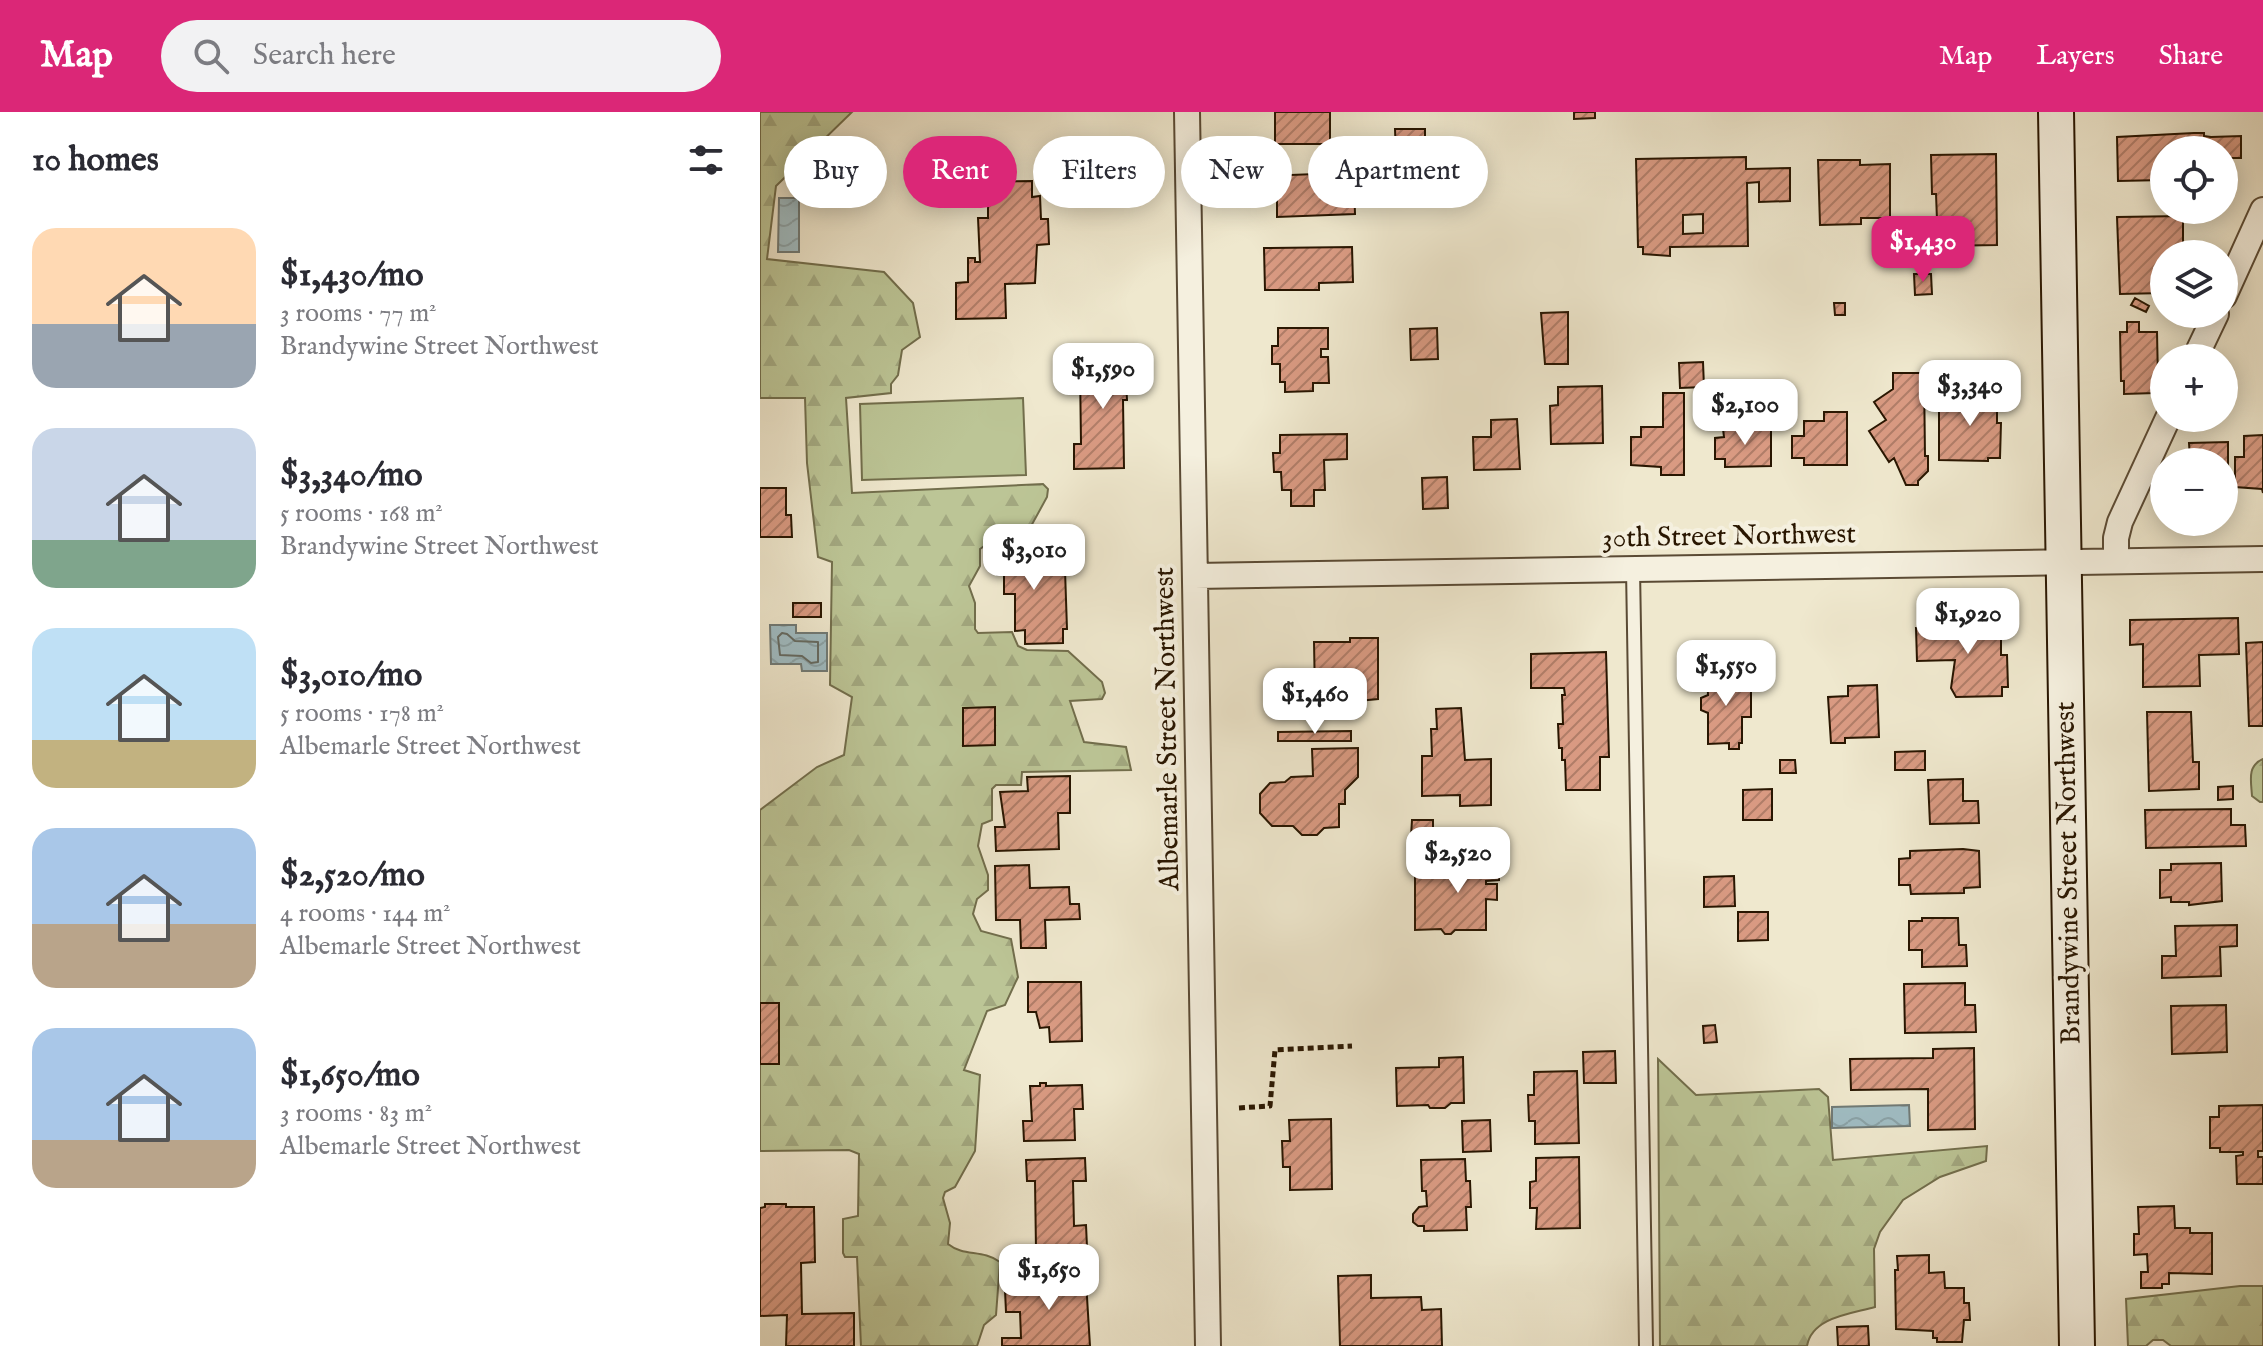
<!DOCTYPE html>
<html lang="en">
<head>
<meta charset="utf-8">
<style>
  :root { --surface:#fff; --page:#f2f2f3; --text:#2b2b33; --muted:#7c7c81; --accent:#db2777 }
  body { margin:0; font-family:"IM FELL English",serif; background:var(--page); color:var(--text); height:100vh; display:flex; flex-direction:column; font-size:30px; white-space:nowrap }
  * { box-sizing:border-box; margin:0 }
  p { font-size:26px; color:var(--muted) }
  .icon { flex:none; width:44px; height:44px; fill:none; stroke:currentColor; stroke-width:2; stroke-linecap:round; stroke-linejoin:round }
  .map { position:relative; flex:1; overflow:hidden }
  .details { display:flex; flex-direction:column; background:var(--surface); width:760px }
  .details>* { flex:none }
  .top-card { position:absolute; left:24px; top:24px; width:760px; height:72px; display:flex; gap:16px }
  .controls { position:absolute; left:1390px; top:24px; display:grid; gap:16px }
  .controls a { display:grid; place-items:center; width:88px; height:88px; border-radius:50%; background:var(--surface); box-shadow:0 4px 20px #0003; font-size:40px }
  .price { position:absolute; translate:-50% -68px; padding:0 18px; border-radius:16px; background:#fff; color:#222; font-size:26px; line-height:52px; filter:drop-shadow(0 2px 4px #0008) }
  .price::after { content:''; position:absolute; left:50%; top:48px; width:24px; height:18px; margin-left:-12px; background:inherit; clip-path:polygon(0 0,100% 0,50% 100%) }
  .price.on { background:var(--accent); color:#fff }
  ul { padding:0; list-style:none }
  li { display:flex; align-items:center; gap:24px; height:200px; padding:0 32px }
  li span { display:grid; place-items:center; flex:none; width:224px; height:160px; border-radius:24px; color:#555 }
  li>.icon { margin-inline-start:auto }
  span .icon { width:96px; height:96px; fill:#fffc; stroke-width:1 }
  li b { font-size:34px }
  h2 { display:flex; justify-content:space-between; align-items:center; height:96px; padding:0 32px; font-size:34px }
  .tag { padding:0 28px; border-radius:36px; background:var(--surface); box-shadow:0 4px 20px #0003; font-size:28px; line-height:72px }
  .tag.on { background:var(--accent); color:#fff }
  header { display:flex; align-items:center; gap:48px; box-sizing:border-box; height:112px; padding:0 40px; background:var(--accent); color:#fff }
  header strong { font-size:38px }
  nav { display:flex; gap:44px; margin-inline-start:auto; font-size:28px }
  .search { width:560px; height:72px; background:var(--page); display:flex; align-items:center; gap:20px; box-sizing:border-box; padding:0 28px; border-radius:44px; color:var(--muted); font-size:30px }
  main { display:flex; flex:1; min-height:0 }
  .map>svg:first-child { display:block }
  .forest { fill:url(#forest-firs); stroke:#726e4c; stroke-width:2 }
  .pitch { fill:#bcc596; stroke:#726e4c; stroke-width:2 }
  .water { fill:url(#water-waves); stroke:#707a76; stroke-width:2 }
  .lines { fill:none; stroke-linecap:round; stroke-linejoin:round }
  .shore { stroke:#646a62; stroke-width:2 }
  .building { fill:url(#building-hatch); stroke:#291601; stroke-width:2; fill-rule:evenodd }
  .lane-casing { stroke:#5a4a34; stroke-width:16 }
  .street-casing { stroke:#5a4a34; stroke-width:28 }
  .secondary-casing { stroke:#291601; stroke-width:38 }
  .path { stroke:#291601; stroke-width:5; stroke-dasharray:6 4; stroke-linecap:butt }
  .lane { stroke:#f5f0df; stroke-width:12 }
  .street { stroke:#f5f0df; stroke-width:24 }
  .secondary { stroke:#f5f0df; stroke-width:34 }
  .labels { text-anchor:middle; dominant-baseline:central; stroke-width:8; stroke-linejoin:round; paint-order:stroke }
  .street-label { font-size:28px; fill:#291601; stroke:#f5f0df }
</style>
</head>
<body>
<header>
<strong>Map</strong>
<div class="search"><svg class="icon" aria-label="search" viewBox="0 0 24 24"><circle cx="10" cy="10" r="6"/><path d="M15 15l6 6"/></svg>Search here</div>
<nav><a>Map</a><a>Layers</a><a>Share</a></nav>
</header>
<main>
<section class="details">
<h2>10 homes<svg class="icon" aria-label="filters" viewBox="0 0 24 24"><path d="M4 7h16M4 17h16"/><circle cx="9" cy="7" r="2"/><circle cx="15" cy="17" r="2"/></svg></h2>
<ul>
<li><span style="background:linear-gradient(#ffd9b3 60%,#9aa5b1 0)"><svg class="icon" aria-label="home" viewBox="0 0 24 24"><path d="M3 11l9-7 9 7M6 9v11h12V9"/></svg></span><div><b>$1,430/mo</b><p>3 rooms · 77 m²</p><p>Brandywine Street Northwest</p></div></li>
<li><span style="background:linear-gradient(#c9d6e8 70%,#7fa58c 0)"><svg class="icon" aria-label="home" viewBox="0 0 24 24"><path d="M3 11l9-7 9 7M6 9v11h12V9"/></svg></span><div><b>$3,340/mo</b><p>5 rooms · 168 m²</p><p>Brandywine Street Northwest</p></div></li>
<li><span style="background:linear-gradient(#bfe0f5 70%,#c2b280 0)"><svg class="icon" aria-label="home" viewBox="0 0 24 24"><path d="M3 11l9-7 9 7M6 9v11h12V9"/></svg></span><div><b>$3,010/mo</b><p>5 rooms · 178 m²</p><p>Albemarle Street Northwest</p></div></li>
<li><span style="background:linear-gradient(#a9c7e8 60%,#b9a48a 0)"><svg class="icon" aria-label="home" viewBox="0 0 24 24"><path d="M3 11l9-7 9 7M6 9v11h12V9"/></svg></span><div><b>$2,520/mo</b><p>4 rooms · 144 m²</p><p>Albemarle Street Northwest</p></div></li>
<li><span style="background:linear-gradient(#a9c7e8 70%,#b9a48a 0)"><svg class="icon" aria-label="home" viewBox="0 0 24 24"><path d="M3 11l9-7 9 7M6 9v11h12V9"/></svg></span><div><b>$1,650/mo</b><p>3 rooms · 83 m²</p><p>Albemarle Street Northwest</p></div></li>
</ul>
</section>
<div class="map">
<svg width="1503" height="1234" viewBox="0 0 1503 1234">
  <defs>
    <pattern id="forest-firs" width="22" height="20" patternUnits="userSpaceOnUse" patternTransform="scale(2)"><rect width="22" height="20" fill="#bcc596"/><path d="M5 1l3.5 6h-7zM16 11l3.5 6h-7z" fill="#a2a880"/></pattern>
    <pattern id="water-waves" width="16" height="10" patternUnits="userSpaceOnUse" patternTransform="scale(2)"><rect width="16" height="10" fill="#a0bdc4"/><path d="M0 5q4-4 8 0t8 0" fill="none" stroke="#8aa2a7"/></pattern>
    <pattern id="building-hatch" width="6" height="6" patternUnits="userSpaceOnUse" patternTransform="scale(2)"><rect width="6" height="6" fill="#d99a82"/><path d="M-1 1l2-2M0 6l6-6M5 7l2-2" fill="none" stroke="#b07d68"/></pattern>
  </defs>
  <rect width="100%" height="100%" fill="#efe8ce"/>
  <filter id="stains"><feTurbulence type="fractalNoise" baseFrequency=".0025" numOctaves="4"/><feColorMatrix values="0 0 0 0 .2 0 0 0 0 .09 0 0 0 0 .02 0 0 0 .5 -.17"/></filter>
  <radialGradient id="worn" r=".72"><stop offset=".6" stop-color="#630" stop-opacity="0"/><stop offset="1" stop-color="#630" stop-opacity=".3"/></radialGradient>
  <path class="forest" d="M0,0H92L16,74L7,147L124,160L153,191L160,225L142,238L138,263L131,272V281L86,286L92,381L283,372L288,377L287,385L264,427L254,418L246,419L220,437V454L209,474L215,491V517L218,521L252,520L258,534L267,538L308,539L342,570L345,581L342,587L310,589L324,630L366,635L371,658L262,660L261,673H236L232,677V708L222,712L218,734L228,763V778L217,787L213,802L221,819L251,827L258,865L245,893L227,899L204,958L220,963L215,1039L195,1075L185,1080L183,1086L190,1111L188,1132C204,1145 222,1137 240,1150L236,1203L224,1213L217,1234H101L97,1145H85L83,1141V1107L98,1104L99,1042L89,1038L0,1039V698L57,655L84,643L92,585L70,573L72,450L58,445L47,351L45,286H0Z
    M1503,647V690H1500L1492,684C1491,668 1487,654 1503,647Z
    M898,947L936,983L1059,977L1068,985L1073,1048L1227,1034L1226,1049L1180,1065L1143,1088L1120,1120L1114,1137L1115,1195C1091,1202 1052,1205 1047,1234H900Z
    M1480,1174H1503V1234H1411L1403,1228H1393L1386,1234H1368L1366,1187Z"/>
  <path class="pitch" d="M263,286L266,363L102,368L100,292Z"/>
  <path class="water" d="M19,86H39V140H18Z
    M10,513H36V521H67V559H42L41,552H11Z
    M1149,993L1150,1014L1072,1016V995Z"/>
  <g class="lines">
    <path class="shore" d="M22,521L27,522L35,529L58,530V550L51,551L42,544L20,543L18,525Z"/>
  </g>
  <path class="building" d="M515,0H570V32H515Z
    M814,0H835V6L814,7Z
    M635,17H665V43L636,44Z
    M1434,21H1444V24L1451,25L1481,24V46H1464V38H1404V68L1358,69L1357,25Z
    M212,34L221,43L212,51L204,41Z
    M1236,42L1237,133L1178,134L1176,82H1172L1171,43Z
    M986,45V57L1030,56V89L999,90V70L987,71L988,134L910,135V144L883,142V135H878L876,47ZM943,102V121L923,122V103Z
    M1058,48H1100V53L1130,52V106H1101V112L1060,113Z
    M664,49V75H635L634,50Z
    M556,62V71L594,70L595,102L517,105V85H505V64Z
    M272,69V85L280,84L281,107H288L289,132L277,133L275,171L245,172L246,206L196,207V171L208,170V146H215V150H220L218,106H228V91H215V70Z
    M1423,104V142H1404V181L1360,182L1357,105Z
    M592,135L593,170L559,171V178H505L504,136Z
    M1154,162H1171L1172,182L1155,183Z
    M1375,186L1389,194L1386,200L1371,193Z
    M1074,191H1085V203H1075Z
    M808,200V252H785L781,201Z
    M1367,210H1379V220H1397L1398,268H1395V281L1364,282V269H1361L1360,220H1367Z
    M518,216H568V237H561V245H568L569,271H553V279L525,280V270H520V252H512V234H518Z
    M677,216L678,247L651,248L650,217Z
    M364,232L367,288H363L364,356L314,357V332H321L320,257H338L337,233Z
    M943,250L944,275L920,276L919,251Z
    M1133,261H1164L1165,344H1168V359L1158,369V373H1146L1134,346L1129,350L1109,319L1126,308L1114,290L1133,277Z
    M1464,267H1468L1471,287L1464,288Z
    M842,274L843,331L791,332L790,294L798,293V275Z
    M1205,277H1237V311H1241L1240,346H1228V349L1179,348V294H1183L1185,289L1190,286L1195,288L1198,294L1205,292Z
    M903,281H924V363H901V355L871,353V325H881V315H903Z
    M1064,300H1087V353H1044V346H1032V324H1044V309H1064Z
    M757,307L760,357L714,358L713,325H731V308Z
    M1011,316V354L965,355V347H955V326L964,325L963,317Z
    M587,322V347L564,348L565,378H554V394H531V378H522L521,360H514L513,341H520V323Z
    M1503,323V381L1502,377L1475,375V345H1484V324Z
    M1468,330V379H1464V388V350H1427V347H1430L1429,331Z
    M687,365L688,396L663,397L662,366Z
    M0,376H26V403H31L32,425H0Z
    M252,423L267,445L260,450L262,452L245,461L270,458L269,444L301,443L302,458H305L307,517H303V531L265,532V518L255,519V482H244V462L237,463L226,441Z
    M33,491H61V505H33Z
    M1478,506L1479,542L1439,543L1440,574L1383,575V532L1370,533V508Z
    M1241,510V543H1247L1248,575H1242V584L1196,585L1191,576L1195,548L1157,549L1156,516L1197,515V511Z
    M590,526H618V587L588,590L585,584H555L554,530H590Z
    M1503,530V614H1489L1486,531Z
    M846,540L849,645H840V678H806L805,648H802V636H799L798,612H803L802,583H805L804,576H771V542Z
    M982,561L983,578H991V605H982V631H979V637H969V631L948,632V601L941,598V586L948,583L947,562Z
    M1117,573L1119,625L1085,626V631H1071L1068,585L1088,584V574Z
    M235,595V633L203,634V596Z
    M701,596L705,648L731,647V693L700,694V683L662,684V644H672L671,617H677L676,597Z
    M1387,600H1431L1433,650H1439V677L1389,679Z
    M591,619V629H518V620Z
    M598,636V665L585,678V692H579V715L564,716L557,723H542L533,714H512L500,701V682L510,671L525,670L531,665L553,664L552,637Z
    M1165,639V658H1135V640Z
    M1020,648H1035L1036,661H1020Z
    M310,664V701H298L299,737L236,739L235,715H245L240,680L268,679L267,665Z
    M1203,667V689H1218L1219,711L1170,712L1168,668Z
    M1473,674V687L1458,688V675Z
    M1012,677V708H983V678Z
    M1471,697V713H1485L1486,734L1386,736L1385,698Z
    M652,708H673V725L651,724Z
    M739,737V768L726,769V772H737V788L726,787V818H695L691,822H685L681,817L655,818V765H705L704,738Z
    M1203,737L1219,739L1220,775L1204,776V781L1151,782L1150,773H1139V747L1150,746V739Z
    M1461,751L1462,789L1429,793V790H1411V785L1400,786V758H1411V752Z
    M269,753L270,776L309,775L310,792H319L320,807L285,808L286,836H261L260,808H236L235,754Z
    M974,764L975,794L944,795V765Z
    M978,800H1008V828L978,829Z
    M1162,806H1198L1199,833H1206L1207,854L1162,855V838H1149V809H1162Z
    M1477,813V834L1460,835L1461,864L1402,866V844H1416L1415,814Z
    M268,870H321L322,929L290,930L289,915L280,916L276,900H268Z
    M1205,871V893H1215L1216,920L1145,921L1144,872Z
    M0,891H19V952H0Z
    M1466,893L1467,940L1412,942L1411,894Z
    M955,913L957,930L944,931L943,914Z
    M1214,936L1215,1017L1168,1018V977L1091,978L1090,947L1173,946V937Z
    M855,939L856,971H824L823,940Z
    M703,945L704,991H691L685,996H670L668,993L637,994L636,956L679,955V946Z
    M817,959L819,1031L775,1032V1009H769L768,983H774V960Z
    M280,971H286V974L322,973L323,997H314L315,1028L264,1029L263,1009H272L270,974H280Z
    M1503,993V1039H1498V1045H1503V1072H1477L1476,1044L1483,1043V1040H1460V1036H1450V1005H1459V994Z
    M571,1007L572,1077L530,1078V1055H523L522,1029H530L529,1008Z
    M730,1008L731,1039L703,1040L702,1009Z
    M819,1045L820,1116L776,1117L777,1096H770V1070L776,1069V1046Z
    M325,1046L326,1069H313L314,1114L326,1113L327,1135L276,1137L275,1069H267L266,1048Z
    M705,1047L706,1069H710L711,1095H706L707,1118L664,1119V1114H658L653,1110V1102L659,1095L667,1094L666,1079H662L661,1048Z
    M5,1092H26V1095H54L55,1150L41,1151L42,1202L94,1201V1234H26L27,1203L0,1204V1096L5,1095Z
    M1414,1094L1415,1116H1430V1121H1452V1162L1409,1161V1172H1402V1176H1381V1160H1388L1387,1142L1374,1143V1122H1379L1378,1095Z
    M1169,1143V1161L1184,1160L1185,1176H1204V1191H1209L1210,1208H1204L1202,1230H1177V1226H1173V1219L1136,1217L1135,1158H1138L1137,1144Z
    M611,1163V1186L661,1185L662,1198L681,1197L682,1234H580L578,1164Z
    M302,1165L303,1170L326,1169L330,1234H242V1226H261L260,1200H246L245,1178H251L250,1167Z
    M1108,1214L1109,1234H1078L1077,1215Z"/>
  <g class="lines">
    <g class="lane-casing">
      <path id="lane" d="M873,457L886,1234"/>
    </g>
    <g class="street-casing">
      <path id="street" d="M427,0L448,1234
        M1464,184L1503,98
        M1435,246L1456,202
        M1356,449V426L1360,410L1408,306
        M435,464L1503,447"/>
    </g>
    <g class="secondary-casing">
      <path id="secondary" d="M1296,0L1317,1234"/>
    </g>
    <path class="path" d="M479,996L510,994L515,938L592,934"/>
    <use href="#lane" class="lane"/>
    <use href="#street" class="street"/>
    <use href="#secondary" class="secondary"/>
  </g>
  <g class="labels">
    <g class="street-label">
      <text transform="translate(969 425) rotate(-1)">30th Street Northwest</text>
      <text transform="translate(408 617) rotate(-91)">Albemarle Street Northwest</text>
      <text transform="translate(1309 761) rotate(-91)">Brandywine Street Northwest</text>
    </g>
  </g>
  <rect width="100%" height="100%" filter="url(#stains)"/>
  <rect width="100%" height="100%" fill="url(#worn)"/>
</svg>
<div class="controls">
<a><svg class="icon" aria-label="locate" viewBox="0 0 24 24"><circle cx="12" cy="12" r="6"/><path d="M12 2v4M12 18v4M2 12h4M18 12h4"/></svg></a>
<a><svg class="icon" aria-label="layers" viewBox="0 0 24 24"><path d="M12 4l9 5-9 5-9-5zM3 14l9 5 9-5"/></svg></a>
<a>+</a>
<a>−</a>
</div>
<b class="price on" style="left:1163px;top:172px">$1,430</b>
<b class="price" style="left:343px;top:299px">$1,590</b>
<b class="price" style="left:1210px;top:316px">$3,340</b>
<b class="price" style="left:985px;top:335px">$2,100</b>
<b class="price" style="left:274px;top:480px">$3,010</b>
<b class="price" style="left:1208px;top:544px">$1,920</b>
<b class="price" style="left:966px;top:596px">$1,550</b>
<b class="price" style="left:555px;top:624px">$1,460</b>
<b class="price" style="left:698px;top:783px">$2,520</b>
<b class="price" style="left:289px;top:1200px">$1,650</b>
<div class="top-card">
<a class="tag">Buy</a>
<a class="tag on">Rent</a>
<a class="tag">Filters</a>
<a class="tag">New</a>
<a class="tag">Apartment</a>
</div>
</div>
</main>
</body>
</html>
